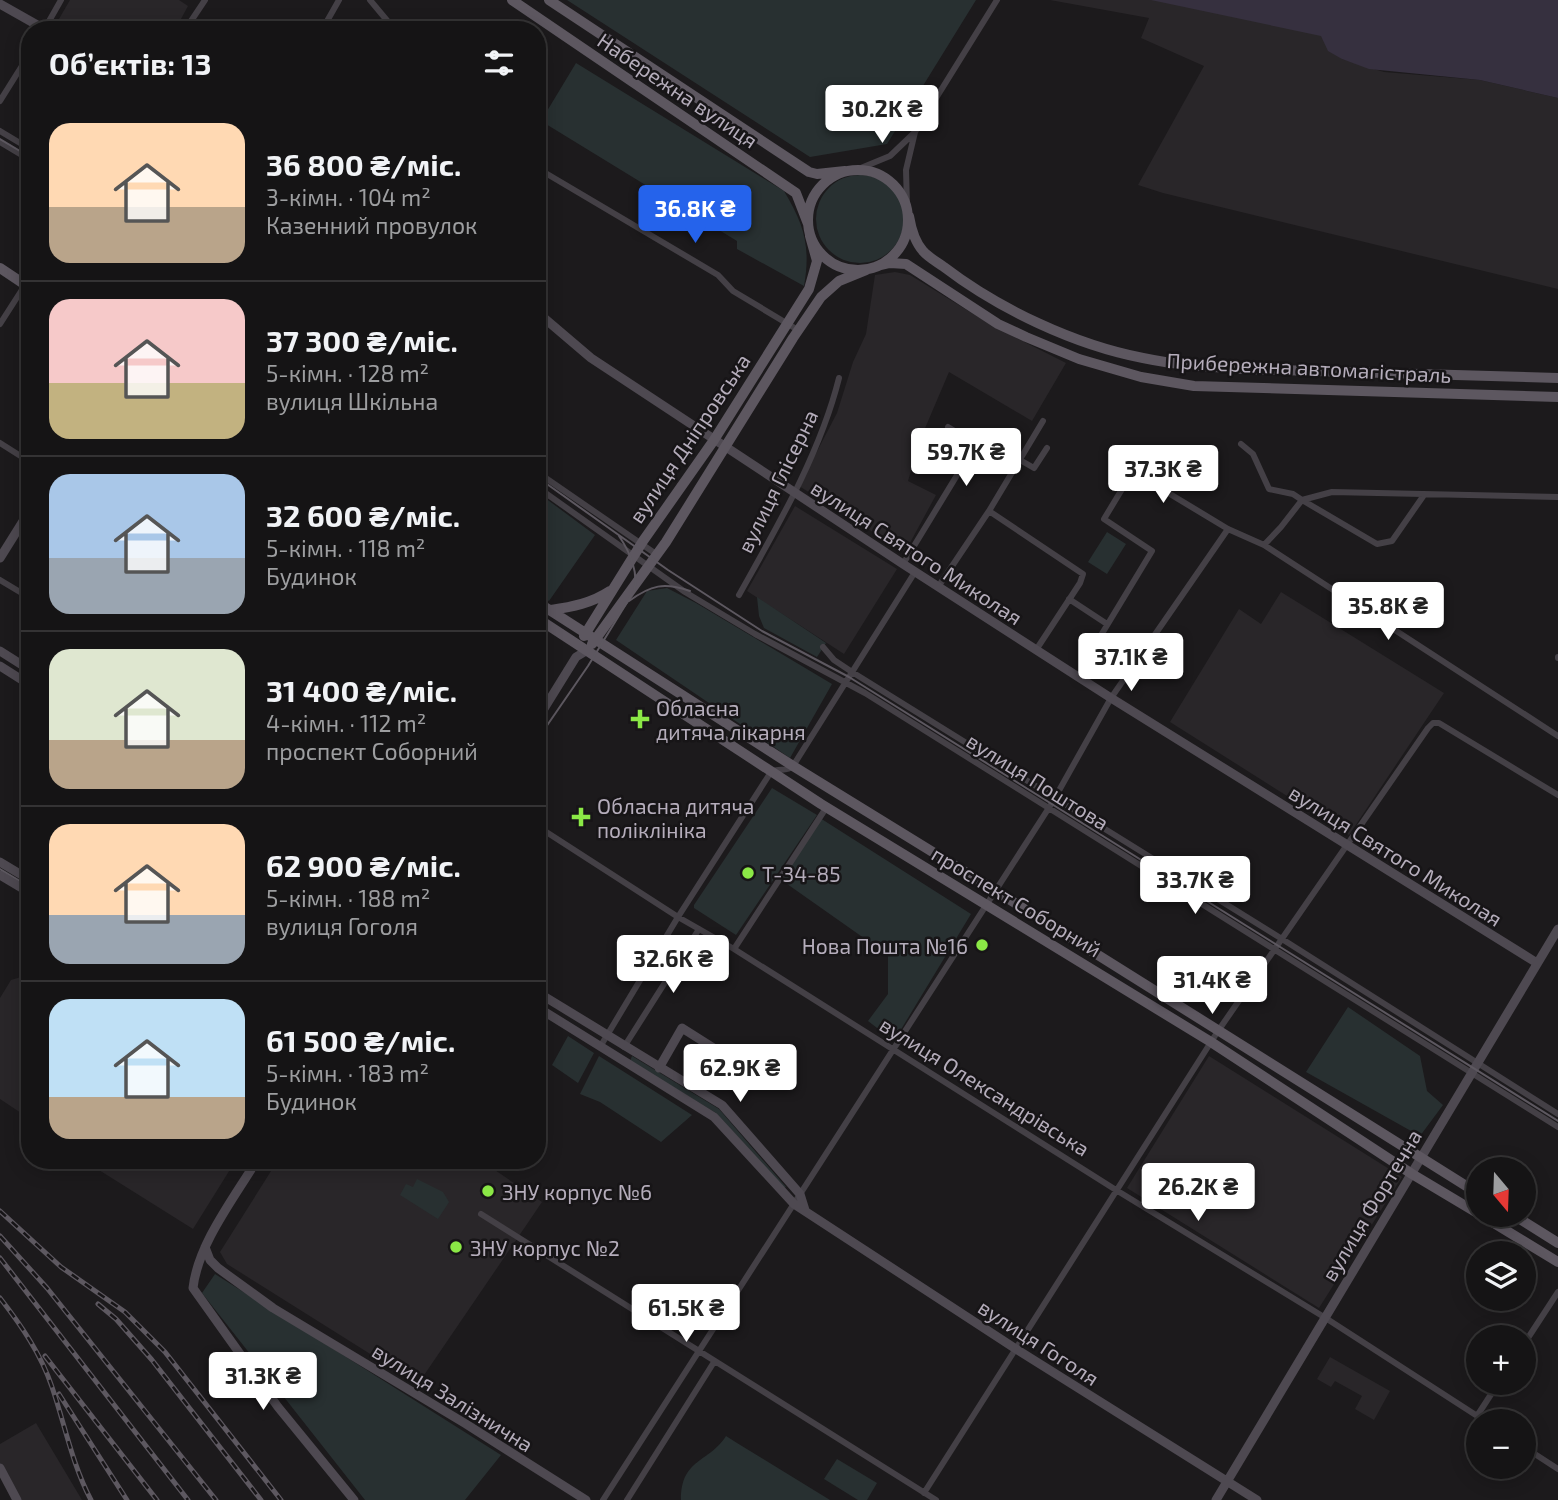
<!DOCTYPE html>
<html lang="uk">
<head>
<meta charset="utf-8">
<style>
  :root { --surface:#151415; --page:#1e1d1e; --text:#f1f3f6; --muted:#9d9ea0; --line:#343334; --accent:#2563eb }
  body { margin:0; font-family:"Exo 2",sans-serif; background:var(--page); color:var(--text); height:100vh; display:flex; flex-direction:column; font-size:26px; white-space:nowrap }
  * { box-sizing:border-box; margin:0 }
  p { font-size:23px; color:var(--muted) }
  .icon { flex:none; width:38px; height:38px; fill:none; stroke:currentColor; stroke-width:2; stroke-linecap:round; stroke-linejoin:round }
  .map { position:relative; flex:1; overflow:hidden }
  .panel { position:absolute; left:21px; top:21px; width:525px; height:1148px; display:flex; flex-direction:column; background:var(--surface); border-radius:28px; box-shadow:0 4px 18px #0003,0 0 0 2px var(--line) }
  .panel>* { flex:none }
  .needle { width:46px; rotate:161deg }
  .controls { position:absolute; left:1466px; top:1157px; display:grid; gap:14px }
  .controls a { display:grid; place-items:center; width:70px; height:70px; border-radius:50%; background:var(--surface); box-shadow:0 4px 18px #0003,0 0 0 2px var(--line); font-size:35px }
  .price { position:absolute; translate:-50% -60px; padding:0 16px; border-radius:7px; background:#fff; color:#222; font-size:23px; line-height:46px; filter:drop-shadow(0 2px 4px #0008) }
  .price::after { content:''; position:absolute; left:50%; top:42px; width:21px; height:16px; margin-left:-10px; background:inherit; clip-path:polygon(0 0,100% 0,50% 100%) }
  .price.on { background:var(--accent); color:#fff }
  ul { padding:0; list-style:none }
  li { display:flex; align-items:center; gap:21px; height:175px; padding:0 28px }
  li+li { border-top:2px solid var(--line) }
  li span { display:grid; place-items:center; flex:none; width:196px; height:140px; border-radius:21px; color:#555 }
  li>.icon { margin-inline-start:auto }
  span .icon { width:84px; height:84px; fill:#fffc; stroke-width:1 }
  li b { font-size:30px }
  h2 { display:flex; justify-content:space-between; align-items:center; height:84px; padding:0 28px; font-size:30px }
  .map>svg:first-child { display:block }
  .built { fill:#292629 }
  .green { fill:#283031 }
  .water { fill:#36303f }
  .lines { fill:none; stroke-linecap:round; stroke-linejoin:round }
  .street { stroke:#444046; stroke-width:6 }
  .secondary { stroke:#4e4951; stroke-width:9 }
  .primary { stroke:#5d5760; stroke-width:10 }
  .tram { stroke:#5d5860; stroke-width:2 }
  .rail-casing { stroke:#5d5860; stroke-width:5 }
  .rail { stroke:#171517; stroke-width:2.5; stroke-dasharray:8; stroke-linecap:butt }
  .poi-dot { fill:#8be846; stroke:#171517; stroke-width:2.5 }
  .labels { text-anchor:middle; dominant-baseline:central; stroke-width:5; stroke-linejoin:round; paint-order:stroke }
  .street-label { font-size:21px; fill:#b5adbb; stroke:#171517 }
  .poi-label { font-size:21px; fill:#b5adbb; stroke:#171517; text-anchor:start }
</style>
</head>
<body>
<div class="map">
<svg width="1558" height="1500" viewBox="0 0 1558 1500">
  <rect width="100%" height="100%" fill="#1c1a1c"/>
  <path class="built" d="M70,0H179L188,6L175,30H66L56,24Z
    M1050,0H1324L1342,59L1384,72L1480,80L1558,98V289L1163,193L1138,185L1204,66L1141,38L1149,18Z
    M895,272L910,275L993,326L1066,363L1032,421L949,372L920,440L908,481L936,495L905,552L799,486L837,413L853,362L866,334L875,275Z
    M795,506L897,569L844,654L747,591Z
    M1281,592L1444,693L1349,835L1170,722L1239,609L1261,624Z
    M21,977L30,981V1119L0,1099V998L11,980Z
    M1209,1056L1402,1177L1319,1308L1127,1188Z
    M83,1160H236L193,1229Z
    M278,1160H480L542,1202L418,1384L227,1264L220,1252Z
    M1330,1357L1390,1391L1374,1420L1355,1409L1362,1396L1335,1381L1331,1387L1317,1379Z
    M36,1423L82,1500H13L0,1473V1444Z"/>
  <path class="green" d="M567,0H976L887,144L810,157Z
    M576,63L784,191C804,224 811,247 804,286L737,249V241L541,121Z
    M816 219a44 44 0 1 1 88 0a44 44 0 1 1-88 0Z
    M537,492L595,535L549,601L537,595Z
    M1107,532L1126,544L1107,574L1088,562Z
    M667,588L696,603L832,684L790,758L616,640L647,591Z
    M757,597L826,643L817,657L764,628L759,616Z
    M772,788L817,815L736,935L694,908V905Z
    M820,818L971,914L894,1041L868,1021L888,994V955L780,879Z
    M1348,1007L1420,1056L1427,1091L1443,1105L1420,1136L1306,1072Z
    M568,1036L594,1053L578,1083L552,1065Z
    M599,1056L692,1115L661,1142L600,1102L580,1094Z
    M632,1056L719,1109L786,1187L784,1188L716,1113L630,1061Z
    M417,1179L443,1192L449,1202L438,1219L400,1195L406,1184L413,1187Z
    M215,1274L501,1455L465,1500H365L202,1293Z
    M726,1436L737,1443L830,1500H681C681,1458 709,1463 726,1436Z
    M837,1459L877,1483L867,1500H858L824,1479Z"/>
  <path class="water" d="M1151,0H1558V98L1480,80L1369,69L1342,59L1328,51L1321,36Z"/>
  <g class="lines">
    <path class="street" d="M370,0L395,30
      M44,30L61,0
      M185,30L205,0
      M322,30L339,0
      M0,101L30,53
      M0,131L30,149
      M0,142L30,160
      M537,168L718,275L733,291L798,330
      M856,170L890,156L914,133
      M907,205L906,170L915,132L997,0
      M0,324L25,285
      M0,443L30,462
      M1241,444L1253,454L1269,489L1293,494L1302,500L1281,527L1264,545
      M1112,459L1228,529L1264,545L1558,736
      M1020,460L1034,468L1047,448
      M537,472L656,554
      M537,487L685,592L755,634L865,693L1558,1127
      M1424,495L1392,541L1377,544L1302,500L1332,492L1558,497
      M989,511L1083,574L1080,583L1036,650
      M903,564L976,444L948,427
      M0,580L30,598
      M938,587L989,511L1043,421
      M739,595C777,527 820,454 839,378
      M1069,599L1107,624
      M823,647L834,660L852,672L1282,939L1558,1114
      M1558,657V658
      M1086,660L1152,551L1104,519L1133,471
      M537,826L678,917L734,949L1116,1190L1324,1317L1485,1421
      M734,949L826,808
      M600,1047L678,917L771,772C779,767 786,773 793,766L915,572
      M624,1047L699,929
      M481,1214L936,1500
      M1524,1344L1558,1292
      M1477,1416L1499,1382
      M1524,1447L1558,1469
      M924,1493L1218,1031L1428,728L1433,723H1439L1558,795
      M603,1500L1052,803L1111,698L1228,529
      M627,1500L714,1362"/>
    <path class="secondary" d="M0,4L46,30
      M537,312L591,358L903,564L1111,698L1537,963
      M0,558L30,510
      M0,651L30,670
      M0,666L30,685
      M537,720L576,657L586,651
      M0,862L30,880
      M0,875L30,893
      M537,992L722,1105L800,1194L805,1210
      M537,1007L714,1117L794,1204L1016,1349L1257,1500
      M659,1068L682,1028L742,1066
      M257,1160C234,1198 198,1244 193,1288L278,1407L354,1500
      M205,1247L210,1260L218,1268L273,1308L466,1424L586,1500
      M0,1468L17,1500
      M1216,1500L1558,929"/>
    <path class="primary" d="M512,0L796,193L808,224
      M549,0L809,172L817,174L845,171
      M808 220a50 50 0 1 1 100 0a50 50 0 1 1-100 0Z
      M909,216C911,228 914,241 923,251C928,257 937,262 944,267C999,309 1075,345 1143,358C1176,365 1210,367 1244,369L1558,378
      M877,266L890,263L906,264L998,324L1026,337L1079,359L1141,377L1194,386L1558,397
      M0,268L30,288
      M537,602L793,766L996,891L1479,1194
      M551,610C572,607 592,603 610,591
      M537,618L821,804L1211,1042L1412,1174L1479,1214
      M584,636L643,541L714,440L809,289L817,261L810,236
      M592,644L666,542L793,338L821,297L839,281L866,270
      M1479,1214L1558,1262
      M1512,1214L1558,1243"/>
    <path class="tram" d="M0,139L30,157
      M537,477L668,570L762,631L849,677L1558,1121
      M629,601C651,585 664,582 690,591
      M537,740L588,666L634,591C639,573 630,552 619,536
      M0,869L30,887"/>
    <g class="rail-casing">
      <path id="rail" d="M0,1211L61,1267L125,1312L165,1352L281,1500
        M0,1236L47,1288L216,1500
        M0,1258L188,1500
        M0,1298C21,1325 41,1354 52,1387C65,1425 72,1464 91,1500
        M98,1304L116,1319L152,1360L261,1500
        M45,1356L157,1500
        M59,1394L127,1500"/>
    </g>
    <use href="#rail" class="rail"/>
  </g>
  <g class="poi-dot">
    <path d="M636.5 708.5h7v7h7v7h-7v7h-7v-7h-7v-7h7z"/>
    <path d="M577.5 806.5h7v7h7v7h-7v7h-7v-7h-7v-7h7z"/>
    <circle cx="748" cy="873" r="7"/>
    <circle cx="982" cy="945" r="7"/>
    <circle cx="488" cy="1191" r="7"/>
    <circle cx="456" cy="1247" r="7"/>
  </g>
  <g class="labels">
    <g class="street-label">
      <text transform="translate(678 90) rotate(34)">Набережна вулиця</text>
      <text transform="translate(1309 367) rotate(3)">Прибережна автомагістраль</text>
      <text transform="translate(689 438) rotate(-56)">вулиця Дніпровська</text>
      <text transform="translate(777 481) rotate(-64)">вулиця Глісерна</text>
      <text transform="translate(917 552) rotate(33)">вулиця Святого Миколая</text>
      <text transform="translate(1038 781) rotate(32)">вулиця Поштова</text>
      <text transform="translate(1396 855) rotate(32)">вулиця Святого Миколая</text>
      <text transform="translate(1017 901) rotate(31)">проспект Соборний</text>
      <text transform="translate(985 1086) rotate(32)">вулиця Олександрівська</text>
      <text transform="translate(1371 1205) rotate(-59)">вулиця Фортечна</text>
      <text transform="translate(1039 1342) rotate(33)">вулиця Гоголя</text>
      <text transform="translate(453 1397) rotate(32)">вулиця Залізнична</text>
    </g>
    <g class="poi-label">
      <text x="656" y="707">Обласна<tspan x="656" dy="24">дитяча лікарня</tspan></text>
      <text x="597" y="805">Обласна дитяча<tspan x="597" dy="24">поліклініка</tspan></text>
      <text x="762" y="873">Т-34-85</text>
      <text x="968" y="945" text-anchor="end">Нова Пошта №16</text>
      <text x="502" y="1191">ЗНУ корпус №6</text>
      <text x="470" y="1247">ЗНУ корпус №2</text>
    </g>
  </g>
</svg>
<div class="controls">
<a><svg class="needle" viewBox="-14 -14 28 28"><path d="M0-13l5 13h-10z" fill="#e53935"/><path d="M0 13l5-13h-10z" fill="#9d9ea0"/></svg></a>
<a><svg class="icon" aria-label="layers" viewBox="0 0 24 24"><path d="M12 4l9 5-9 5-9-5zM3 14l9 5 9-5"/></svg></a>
<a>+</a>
<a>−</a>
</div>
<b class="price" style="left:882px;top:145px">30.2K ₴</b>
<b class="price on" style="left:695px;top:245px">36.8K ₴</b>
<b class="price" style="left:966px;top:488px">59.7K ₴</b>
<b class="price" style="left:1163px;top:505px">37.3K ₴</b>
<b class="price" style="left:1388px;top:642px">35.8K ₴</b>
<b class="price" style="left:1131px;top:693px">37.1K ₴</b>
<b class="price" style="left:1195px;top:916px">33.7K ₴</b>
<b class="price" style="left:673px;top:995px">32.6K ₴</b>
<b class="price" style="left:1212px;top:1016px">31.4K ₴</b>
<b class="price" style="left:740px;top:1104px">62.9K ₴</b>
<b class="price" style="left:1198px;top:1223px">26.2K ₴</b>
<b class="price" style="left:686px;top:1344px">61.5K ₴</b>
<b class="price" style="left:263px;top:1412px">31.3K ₴</b>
<section class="panel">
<h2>Об’єктів: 13<svg class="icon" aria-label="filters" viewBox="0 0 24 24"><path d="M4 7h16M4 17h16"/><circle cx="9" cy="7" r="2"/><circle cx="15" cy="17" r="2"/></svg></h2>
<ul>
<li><span style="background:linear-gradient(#ffd9b3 60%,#b9a48a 0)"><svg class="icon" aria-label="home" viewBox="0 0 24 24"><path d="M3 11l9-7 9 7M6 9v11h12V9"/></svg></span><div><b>36 800 ₴/міс.</b><p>3-кімн. · 104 m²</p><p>Казенний провулок</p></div></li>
<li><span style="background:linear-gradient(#f6c9c9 60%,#c2b280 0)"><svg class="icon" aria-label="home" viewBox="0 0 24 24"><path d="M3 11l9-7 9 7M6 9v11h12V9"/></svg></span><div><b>37 300 ₴/міс.</b><p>5-кімн. · 128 m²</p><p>вулиця Шкільна</p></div></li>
<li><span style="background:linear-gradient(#a9c7e8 60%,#9aa5b1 0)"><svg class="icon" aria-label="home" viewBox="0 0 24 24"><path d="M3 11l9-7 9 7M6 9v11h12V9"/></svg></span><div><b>32 600 ₴/міс.</b><p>5-кімн. · 118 m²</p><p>Будинок</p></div></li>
<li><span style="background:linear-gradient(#dfe7d0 65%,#b9a48a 0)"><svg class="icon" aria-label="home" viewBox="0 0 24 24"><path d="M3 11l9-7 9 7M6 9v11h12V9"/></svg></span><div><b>31 400 ₴/міс.</b><p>4-кімн. · 112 m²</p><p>проспект Соборний</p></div></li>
<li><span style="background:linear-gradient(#ffd9b3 65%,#9aa5b1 0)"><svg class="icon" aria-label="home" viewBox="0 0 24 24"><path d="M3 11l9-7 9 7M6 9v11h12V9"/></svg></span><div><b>62 900 ₴/міс.</b><p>5-кімн. · 188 m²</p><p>вулиця Гоголя</p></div></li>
<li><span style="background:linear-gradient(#bfe0f5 70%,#b9a48a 0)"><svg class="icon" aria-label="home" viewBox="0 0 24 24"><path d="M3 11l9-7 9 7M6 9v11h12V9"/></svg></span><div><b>61 500 ₴/міс.</b><p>5-кімн. · 183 m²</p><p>Будинок</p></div></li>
</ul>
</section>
</div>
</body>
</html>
